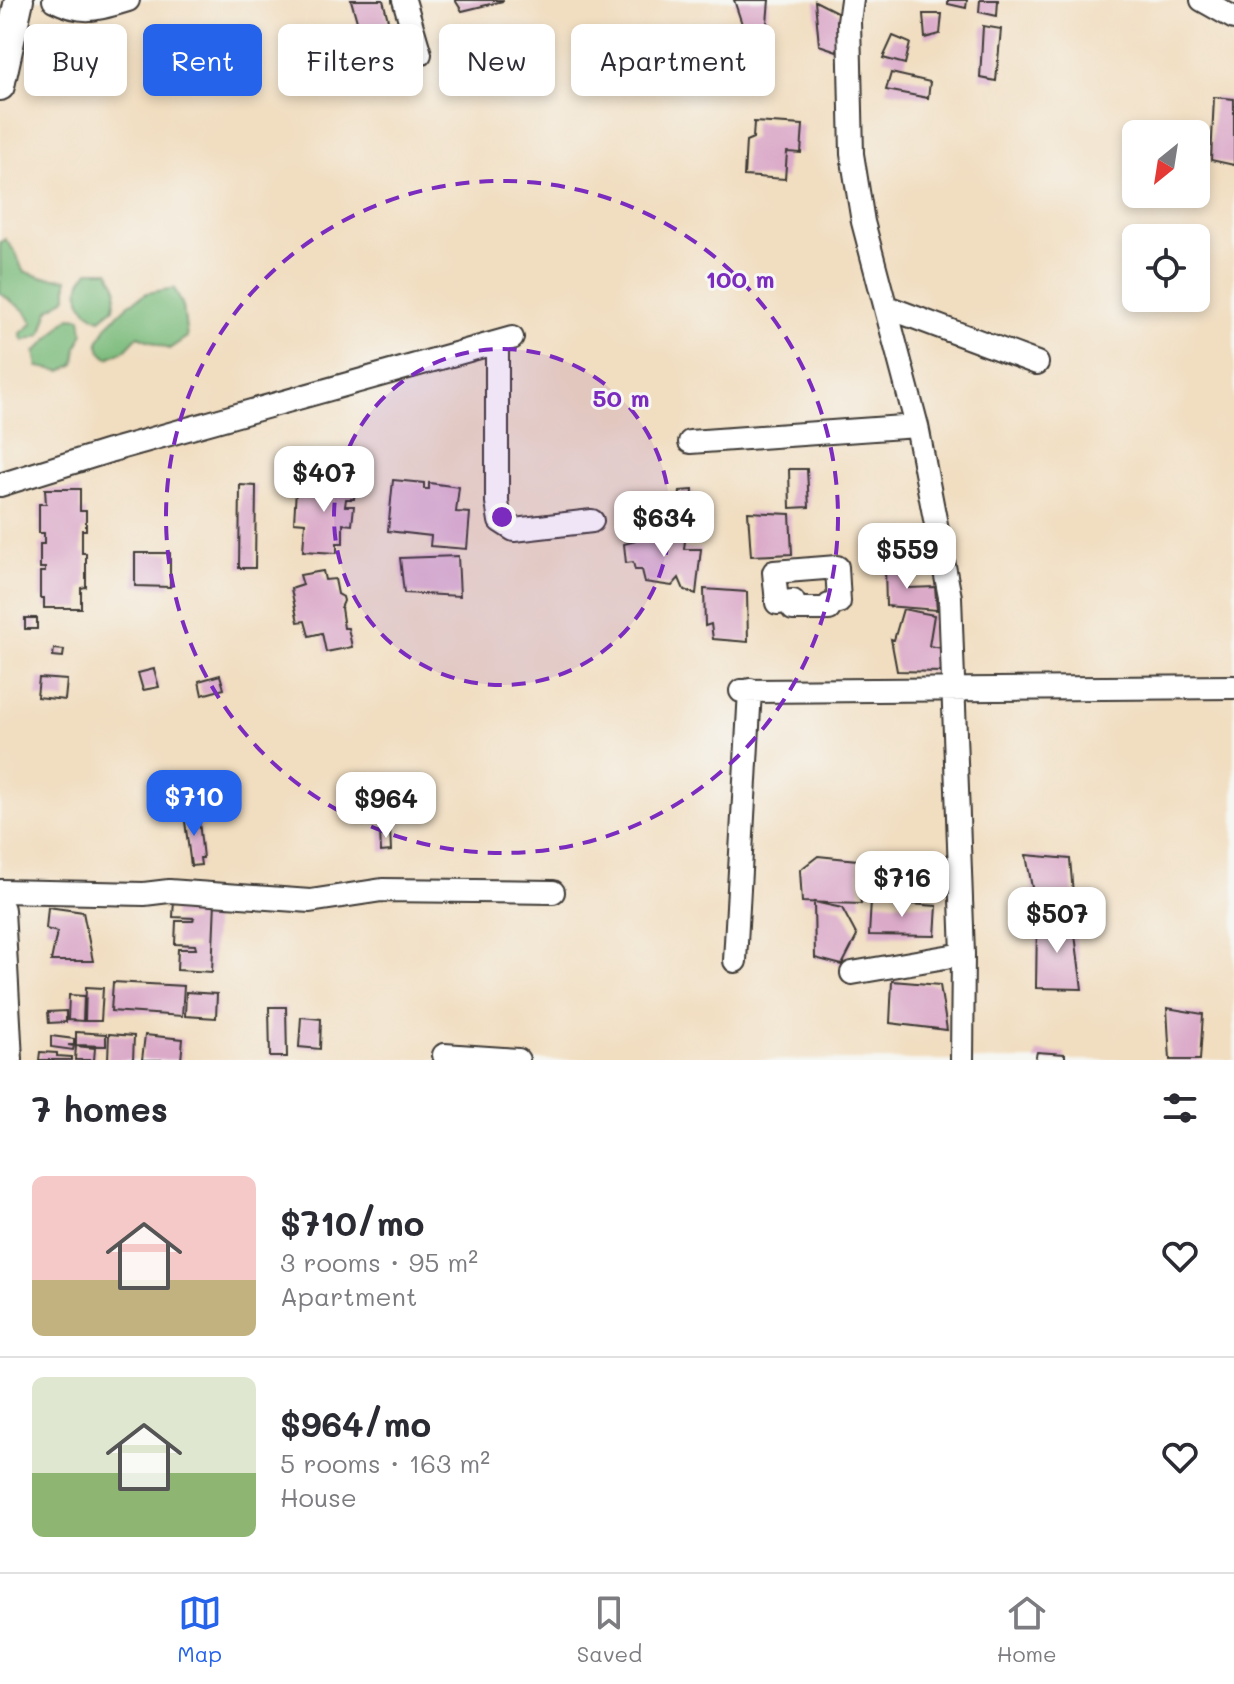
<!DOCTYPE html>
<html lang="en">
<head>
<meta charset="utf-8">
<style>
  :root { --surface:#fff; --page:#f7f7f7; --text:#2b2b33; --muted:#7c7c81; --line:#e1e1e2; --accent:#2563eb }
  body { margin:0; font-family:Mali,sans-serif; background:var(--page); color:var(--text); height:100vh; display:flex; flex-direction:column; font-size:30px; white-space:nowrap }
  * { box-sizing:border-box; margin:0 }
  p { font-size:26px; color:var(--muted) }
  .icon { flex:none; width:44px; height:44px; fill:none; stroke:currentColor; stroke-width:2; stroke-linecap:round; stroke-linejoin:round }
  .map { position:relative; height:1060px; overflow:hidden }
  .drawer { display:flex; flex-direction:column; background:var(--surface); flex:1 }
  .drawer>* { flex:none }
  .guide { position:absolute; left:24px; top:24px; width:800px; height:72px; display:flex; gap:16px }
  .needle { width:52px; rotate:210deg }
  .tools { position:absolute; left:1122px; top:120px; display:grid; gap:16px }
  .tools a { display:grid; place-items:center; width:88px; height:88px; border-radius:12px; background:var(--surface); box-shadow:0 4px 12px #0003; font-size:40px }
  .price { position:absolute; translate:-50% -68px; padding:0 18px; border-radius:16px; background:#fff; color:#222; font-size:26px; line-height:52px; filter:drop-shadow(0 2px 4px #0008) }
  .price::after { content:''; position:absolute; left:50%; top:48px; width:24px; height:18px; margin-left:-12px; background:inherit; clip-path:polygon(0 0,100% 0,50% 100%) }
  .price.current { background:var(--accent); color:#fff }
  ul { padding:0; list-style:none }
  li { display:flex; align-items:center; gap:24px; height:200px; padding:0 32px }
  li+li { border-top:2px solid var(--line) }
  li span { display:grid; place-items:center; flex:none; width:224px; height:160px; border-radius:12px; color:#555 }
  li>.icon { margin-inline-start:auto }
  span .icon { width:96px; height:96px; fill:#fffc; stroke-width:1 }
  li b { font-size:34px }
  h2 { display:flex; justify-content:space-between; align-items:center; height:96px; padding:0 32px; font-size:34px }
  .tag { padding:0 28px; border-radius:12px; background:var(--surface); box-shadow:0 4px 12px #0003; font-size:28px; line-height:72px }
  .tag.current { background:var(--accent); color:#fff }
  .menu { display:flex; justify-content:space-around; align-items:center; height:112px; border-top:2px solid var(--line); background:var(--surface); font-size:22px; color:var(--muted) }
  .menu a { display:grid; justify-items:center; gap:4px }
  .menu .current { color:var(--accent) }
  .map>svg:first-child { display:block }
  .forest { fill:#7bbb7c; stroke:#4c6c4c; stroke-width:2 }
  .building { fill:#dbaac9 }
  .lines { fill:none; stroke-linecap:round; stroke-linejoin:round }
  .minor-casing { stroke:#3c3934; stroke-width:26 }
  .tertiary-casing { stroke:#3c3934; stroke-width:32 }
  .minor { stroke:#fff; stroke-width:22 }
  .tertiary { stroke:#fff; stroke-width:28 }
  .ring { fill:none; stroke:#7b2cbf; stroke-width:4; stroke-dasharray:14 10 }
  .centre { fill:#7b2cbf; stroke:#f6f6f2; stroke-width:4 }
  .ring-label { font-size:24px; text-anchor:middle; font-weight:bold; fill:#7b2cbf; stroke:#f6f6f2; stroke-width:6; stroke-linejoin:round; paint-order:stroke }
</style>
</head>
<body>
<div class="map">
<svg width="1234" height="1060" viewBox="0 0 1234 1060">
  <rect width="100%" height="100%" fill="#f6f6f2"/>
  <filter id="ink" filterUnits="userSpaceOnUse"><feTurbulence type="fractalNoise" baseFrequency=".0125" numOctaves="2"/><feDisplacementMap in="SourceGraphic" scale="16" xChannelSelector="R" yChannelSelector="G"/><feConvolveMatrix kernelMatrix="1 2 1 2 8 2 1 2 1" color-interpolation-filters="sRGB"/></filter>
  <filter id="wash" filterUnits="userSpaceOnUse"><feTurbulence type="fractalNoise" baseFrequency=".006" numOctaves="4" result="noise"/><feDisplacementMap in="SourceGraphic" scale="32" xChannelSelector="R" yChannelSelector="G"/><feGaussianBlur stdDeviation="1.8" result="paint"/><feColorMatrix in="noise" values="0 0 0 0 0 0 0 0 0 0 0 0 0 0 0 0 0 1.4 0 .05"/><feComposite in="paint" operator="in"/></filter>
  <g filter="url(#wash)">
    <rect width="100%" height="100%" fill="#f1ddbf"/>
    <path class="forest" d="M5,239L16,253L23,271L41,277L67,279V297L49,310L41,335L23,341L20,334L33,323L25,311L0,293V243Z
      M89,271H109L117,288L114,308L100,319C85,313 75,299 81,282C83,278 86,275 89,271Z
      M174,288L183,306L187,337L169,349L138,336L125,350L108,358L101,352L98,342L107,325L128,305L147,293Z
      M70,317L81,318L83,333L77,347L75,364L62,371L38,367L35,352C48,342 57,328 70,317Z"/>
    <g id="blocks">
      <path class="building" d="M351,0H383L389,24L360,32Z
        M455,0H503V1L462,11Z
        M734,0H769L766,34L746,36Z
        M948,0H967L966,8L948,4Z
        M980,0H998L997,16L979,12Z
        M815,1L841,14L840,52L819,45Z
        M923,14H942L940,34L925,38Z
        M983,26L1001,29L996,81L980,78Z
        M893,36L910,43L905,64L883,58Z
        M411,44L422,73L401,81L390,52Z
        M891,73L930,82L928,98L886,90Z
        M1214,97L1234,99V165L1211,160Z
        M754,122L803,125L801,153L787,152L785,179L744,176L746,141L753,138Z
        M789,469H807L809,507L790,508Z
        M305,480L355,483L354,499H346L345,506H354L352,525L343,524V543H337V553L303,551L305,523L294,522L296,489L305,490Z
        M393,480L424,483V489H429V483L459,487L456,512L470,513L467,549L430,546L431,536L388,531Z
        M240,485L256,486L255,568H239Z
        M45,489H80V511H86V530H82V553H86V587L81,588V608H44V598H40V572H45V568H40V544H44V533H39V504H46Z
        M693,490L692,508L679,507L680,491Z
        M748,512L790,514L792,554L751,556Z
        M630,530L686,533L684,549H701L696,594L684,590L679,578L672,586L645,582L642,570H635L633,562L626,563L624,544L635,541Z
        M135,553H170V587L135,586Z
        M458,556L460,596L404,593L400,558Z
        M907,564L908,588L935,587L937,610L886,606L885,567Z
        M323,571L325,580L335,579L338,594L343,597L344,601L341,608L344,628H348L352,647L326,652L322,633L309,636L305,621L298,622L291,589L303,585L300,575Z
        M704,589L747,592L748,642L713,639L711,624L705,626Z
        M903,609L934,615L929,646L942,648L945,678L942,672L897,671L891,639L894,640Z
        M25,618H37V629H25Z
        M54,649L64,650L63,657L53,656Z
        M154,669L159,687L143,690L138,673Z
        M220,675L224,689L202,695L199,681Z
        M39,678L67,680L65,700L37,697Z
        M198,812L203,858H200L201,865L191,866L184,814Z
        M390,829L391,851L381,852L380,830Z
        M1026,855L1070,859L1074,905L1035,904Z
        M818,856L857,860L861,904L802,902L800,870Z
        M174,899L215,901L212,972L177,970L178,949H196L195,945L175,944L176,921H193L194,918L173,917Z
        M871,901L937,906L935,936L869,935Z
        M814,902L842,908L857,936L842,965L815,958Z
        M48,907L83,912L93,961H51L57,932L46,929Z
        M1073,919L1082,989L1036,988L1037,920Z
        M892,981L940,985L947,1030L890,1023Z
        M113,982L184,986L182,1016L111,1011Z
        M86,987L103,988L101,1021H85Z
        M186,992L217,994L216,1018L185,1016Z
        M69,995L84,996L83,1021L68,1020Z
        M269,1007H286L287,1057H270Z
        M1167,1008L1203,1014L1200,1060H1170Z
        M66,1011V1022L49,1023L48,1012Z
        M301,1017L321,1019L320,1049L299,1047Z
        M76,1032L106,1034V1046L76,1045Z
        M109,1034L134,1036L133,1060H108Z
        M145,1035L183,1039L181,1060H142Z
        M51,1036L74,1039V1045H68L74,1046L73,1050L51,1047Z
        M76,1046L95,1048L94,1060H75Z
        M40,1052L57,1053V1056L71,1057V1060H39Z
        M1037,1052L1065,1054V1060H1035Z"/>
    </g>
  </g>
  <g filter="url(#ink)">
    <use href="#blocks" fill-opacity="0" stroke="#3c3934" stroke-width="2"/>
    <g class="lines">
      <g class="minor-casing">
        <path id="minor" d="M54,0C84,15 98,9 128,0
          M404,0L420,54
          M852,0L849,21L852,154L863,222L917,426L950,597L963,954L962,1060
          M1202,0L1234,18
          M887,307L1037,363
          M497,344V502L500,521L514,530L592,521
          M690,442L917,426
          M0,485L109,451L512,338
          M837,567L839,602L829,605V609H793V601L777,603L774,572Z
          M741,691L1234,687
          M0,891L144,894L169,891L310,901L382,890L553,892
          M735,961L750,690
          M852,973L963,954
          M444,1055L518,1060"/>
      </g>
      <g class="tertiary-casing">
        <path id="tertiary" d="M0,86L19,0
          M0,910L8,1060"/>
      </g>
      <use href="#minor" class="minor"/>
      <use href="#tertiary" class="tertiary"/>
    </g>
  </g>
  <circle cx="502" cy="517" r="168" fill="#7b2cbf" fill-opacity=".12"/>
  <g class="ring">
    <circle cx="502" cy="517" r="168"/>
    <circle cx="502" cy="517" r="336"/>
  </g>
  <circle cx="502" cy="517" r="12" class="centre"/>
  <g class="ring-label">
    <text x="740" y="288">100 m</text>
    <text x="621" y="407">50 m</text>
  </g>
</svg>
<div class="tools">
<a><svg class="needle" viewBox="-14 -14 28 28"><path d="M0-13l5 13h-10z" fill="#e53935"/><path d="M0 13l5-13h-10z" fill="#7c7c81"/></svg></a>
<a><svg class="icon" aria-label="locate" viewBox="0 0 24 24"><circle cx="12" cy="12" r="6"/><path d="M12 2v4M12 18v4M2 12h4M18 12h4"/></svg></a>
</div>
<b class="price" style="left:324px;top:514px">$407</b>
<b class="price" style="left:664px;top:559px">$634</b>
<b class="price" style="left:907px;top:591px">$559</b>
<b class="price current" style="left:194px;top:838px">$710</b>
<b class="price" style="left:386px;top:840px">$964</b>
<b class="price" style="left:902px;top:919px">$716</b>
<b class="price" style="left:1057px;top:955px">$507</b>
<div class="guide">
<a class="tag">Buy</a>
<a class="tag current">Rent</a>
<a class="tag">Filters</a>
<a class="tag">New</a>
<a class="tag">Apartment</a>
</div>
</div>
<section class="drawer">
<h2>7 homes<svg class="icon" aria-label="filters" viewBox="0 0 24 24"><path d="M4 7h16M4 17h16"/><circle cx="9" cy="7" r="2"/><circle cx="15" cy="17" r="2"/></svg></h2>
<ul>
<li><span style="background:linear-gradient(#f6c9c9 65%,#c2b280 0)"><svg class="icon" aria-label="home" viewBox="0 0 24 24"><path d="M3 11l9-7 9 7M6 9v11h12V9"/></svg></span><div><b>$710/mo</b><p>3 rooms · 95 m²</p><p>Apartment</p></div><svg class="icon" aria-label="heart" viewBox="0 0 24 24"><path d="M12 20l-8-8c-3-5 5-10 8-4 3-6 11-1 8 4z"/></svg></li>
<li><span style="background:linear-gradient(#dfe7d0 60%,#8fb573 0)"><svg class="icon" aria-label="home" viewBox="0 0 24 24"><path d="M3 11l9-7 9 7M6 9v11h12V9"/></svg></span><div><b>$964/mo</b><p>5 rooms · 163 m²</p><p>House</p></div><svg class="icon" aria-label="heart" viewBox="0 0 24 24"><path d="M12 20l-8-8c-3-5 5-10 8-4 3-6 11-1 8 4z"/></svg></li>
</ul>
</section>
<nav class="menu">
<a class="current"><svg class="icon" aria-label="map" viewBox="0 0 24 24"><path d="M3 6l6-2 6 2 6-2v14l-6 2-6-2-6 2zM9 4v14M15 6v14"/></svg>Map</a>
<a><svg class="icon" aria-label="saved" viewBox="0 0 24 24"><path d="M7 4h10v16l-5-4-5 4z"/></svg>Saved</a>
<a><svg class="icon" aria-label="home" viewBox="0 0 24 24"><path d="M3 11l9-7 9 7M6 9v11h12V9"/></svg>Home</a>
</nav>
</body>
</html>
